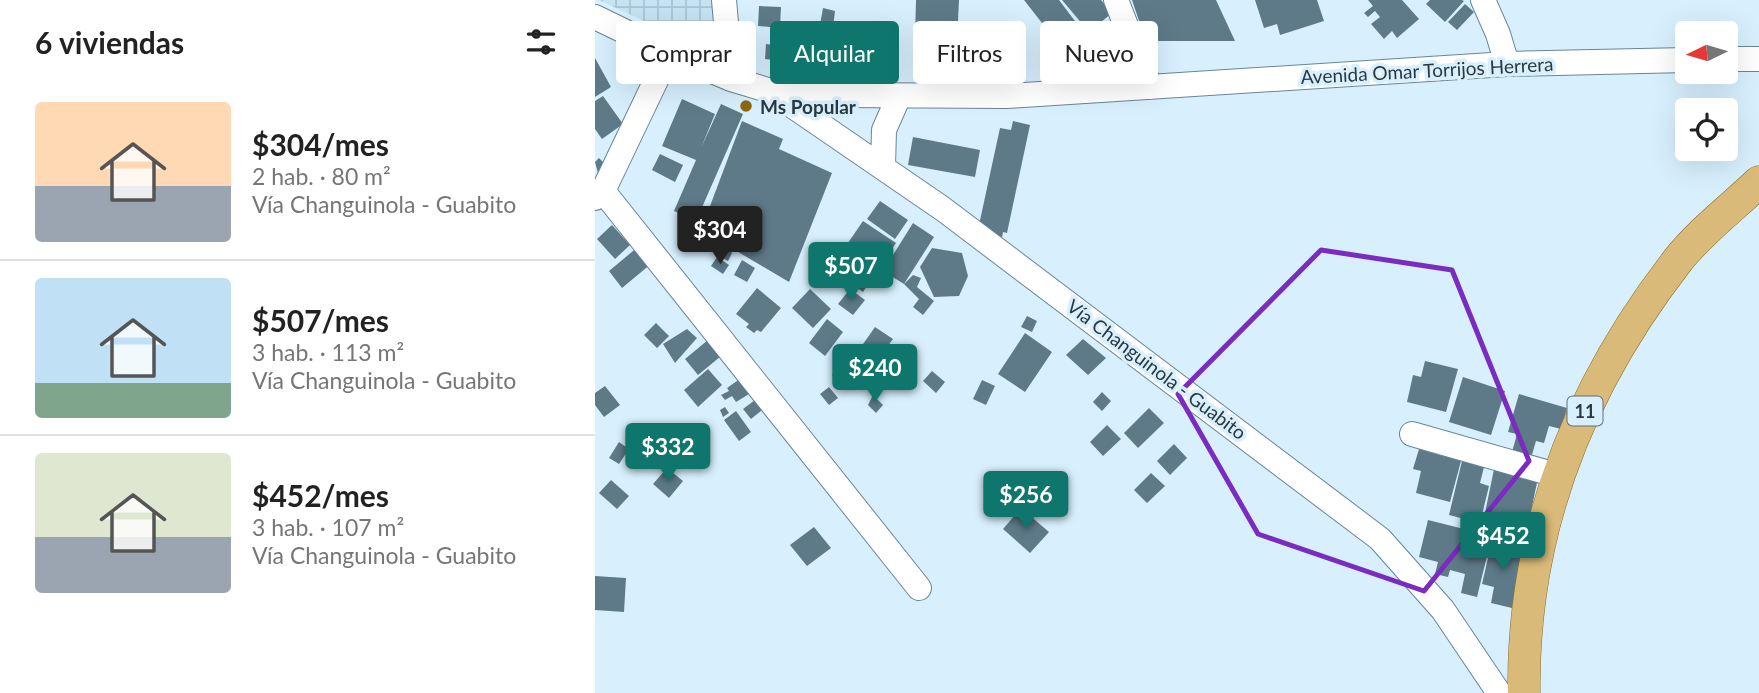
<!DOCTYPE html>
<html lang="es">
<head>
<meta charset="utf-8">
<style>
  :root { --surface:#fff; --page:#f6f6f6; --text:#222; --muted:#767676; --line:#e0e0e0; --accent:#0f766e }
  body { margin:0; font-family:Lato,sans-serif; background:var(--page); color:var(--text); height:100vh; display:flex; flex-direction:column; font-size:26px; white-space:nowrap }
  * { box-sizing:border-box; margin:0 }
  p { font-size:23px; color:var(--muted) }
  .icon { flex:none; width:38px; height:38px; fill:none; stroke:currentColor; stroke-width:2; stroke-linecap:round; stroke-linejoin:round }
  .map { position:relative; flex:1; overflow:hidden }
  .panel { display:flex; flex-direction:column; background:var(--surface); width:595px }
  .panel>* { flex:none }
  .hud { position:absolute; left:21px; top:21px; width:665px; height:63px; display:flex; gap:14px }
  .needle { width:46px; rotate:265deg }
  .tools { position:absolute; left:1080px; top:21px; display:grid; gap:14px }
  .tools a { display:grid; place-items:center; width:63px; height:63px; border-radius:7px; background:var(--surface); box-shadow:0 7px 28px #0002; font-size:35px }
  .price { position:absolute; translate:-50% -60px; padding:0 16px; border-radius:7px; background:var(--accent); color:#fff; font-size:23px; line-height:46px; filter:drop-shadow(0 2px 4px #0008) }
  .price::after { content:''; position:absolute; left:50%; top:42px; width:21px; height:16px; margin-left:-10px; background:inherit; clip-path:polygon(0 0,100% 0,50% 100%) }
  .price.current { background:#222; color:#fff }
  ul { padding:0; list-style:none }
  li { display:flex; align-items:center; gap:21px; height:175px; padding:0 35px }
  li+li { border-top:2px solid var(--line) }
  li span { display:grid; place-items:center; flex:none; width:196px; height:140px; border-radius:7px; color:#555 }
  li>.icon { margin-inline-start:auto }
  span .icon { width:84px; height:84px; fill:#fffc; stroke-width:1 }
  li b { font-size:30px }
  h2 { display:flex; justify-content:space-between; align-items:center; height:84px; padding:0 35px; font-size:30px }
  .tag { padding:0 24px; border-radius:7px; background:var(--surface); box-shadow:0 7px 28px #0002; font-size:24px; line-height:63px }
  .tag.current { background:var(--accent); color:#fff }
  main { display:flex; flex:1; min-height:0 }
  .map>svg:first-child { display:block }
  .industrial { fill:url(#industrial-grid) }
  .building { fill:#5e7a89 }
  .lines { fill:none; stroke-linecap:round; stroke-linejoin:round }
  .minor-casing { stroke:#698595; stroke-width:26 }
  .major-casing { stroke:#8c6f2a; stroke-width:33 }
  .minor { stroke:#fff; stroke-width:24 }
  .major { stroke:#d9ba78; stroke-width:32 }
  .marked { fill:none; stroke:#7b2cbf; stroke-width:5; stroke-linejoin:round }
  .poi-dot { fill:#8f670d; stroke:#d8f0fe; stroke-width:2.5 }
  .labels { text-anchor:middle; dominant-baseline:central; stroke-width:7; stroke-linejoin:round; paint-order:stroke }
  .shield { fill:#d8f0fe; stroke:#606f78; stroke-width:2 }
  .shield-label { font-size:18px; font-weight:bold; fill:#2c383f }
  .street-label { font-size:19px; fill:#2c383f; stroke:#d8f0fe }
  .poi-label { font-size:19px; font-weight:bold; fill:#2c383f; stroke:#d8f0fe; text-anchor:start }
</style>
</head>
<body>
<main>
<section class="panel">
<h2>6 viviendas<svg class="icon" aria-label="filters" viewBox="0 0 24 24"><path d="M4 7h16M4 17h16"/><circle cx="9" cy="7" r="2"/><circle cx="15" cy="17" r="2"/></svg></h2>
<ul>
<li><span style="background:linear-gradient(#ffd9b3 60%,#9aa5b1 0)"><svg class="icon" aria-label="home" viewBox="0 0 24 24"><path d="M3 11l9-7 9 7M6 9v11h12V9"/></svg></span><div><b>$304/mes</b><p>2 hab. · 80 m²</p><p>Vía Changuinola - Guabito</p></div></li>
<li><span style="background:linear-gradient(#bfe0f5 75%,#7fa58c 0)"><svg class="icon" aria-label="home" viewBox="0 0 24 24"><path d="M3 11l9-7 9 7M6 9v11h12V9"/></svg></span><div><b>$507/mes</b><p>3 hab. · 113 m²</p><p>Vía Changuinola - Guabito</p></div></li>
<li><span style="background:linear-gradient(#dfe7d0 60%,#9aa5b1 0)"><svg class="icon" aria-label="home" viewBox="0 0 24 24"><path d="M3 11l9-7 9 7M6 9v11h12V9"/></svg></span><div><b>$452/mes</b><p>3 hab. · 107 m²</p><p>Vía Changuinola - Guabito</p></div></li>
</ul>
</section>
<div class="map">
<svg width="1164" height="693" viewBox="0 0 1164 693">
  <defs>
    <pattern id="industrial-grid" width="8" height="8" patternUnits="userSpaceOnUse" patternTransform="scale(1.75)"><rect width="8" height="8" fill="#c5e3f3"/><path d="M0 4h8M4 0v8" fill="none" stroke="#a9c4d1"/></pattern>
  </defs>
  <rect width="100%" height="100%" fill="#d8f0fe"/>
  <path class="industrial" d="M4,0H119L122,30L117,40L106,48Z"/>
  <path class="building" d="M321,0H364L362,40L320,38Z
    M429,0H464L486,29L465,46Z
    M467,0H506L517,13L494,32Z
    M537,0H621L640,41H551Z
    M660,0H722L729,21L685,35L682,24L669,28Z
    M773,0H807L824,19L802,38L797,31L789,39L776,24L785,17L780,11L773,17L769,13L778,6Z
    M835,0H867L869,1L850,22L831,4Z
    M870,4L879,12L862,30L853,22Z
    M164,6L186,7L185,28L163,26Z
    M228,8L240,11L238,27L225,25Z
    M369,34H386V62H369Z
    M171,44L179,45L178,60L170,59Z
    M181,49L203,54L199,70L177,64Z
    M0,58L16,87L0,97Z
    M245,61L271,71L265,87L239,76Z
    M8,96L28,124L7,139L0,129V101Z
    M87,99L120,114L106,148L126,104L148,114L101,221L79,211L101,160L67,146Z
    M147,121L188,139L184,149L237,173L194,282L106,230Z
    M418,121L435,125L412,233L408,232L406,243L384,225L405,128L416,130Z
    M318,137L385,150L380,177L313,165Z
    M65,154L88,165L80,182L57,170Z
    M4,158L11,165L3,173L0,162Z
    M285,201L313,220L300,239L272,219Z
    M268,221L301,243L268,292L235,269Z
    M318,223L339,237L309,284L288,271Z
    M17,225L35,245L20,259L2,239Z
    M127,243L137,253L133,261L121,254Z
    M44,246L57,263L27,288L14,271Z
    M337,248L367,253L373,276L364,296L339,297L325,267Z
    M122,257L134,265L128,274L116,266Z
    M147,260L160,268L152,282L139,275Z
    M318,275L326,278L322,287L339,301L328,315L318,307L324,299L309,284Z
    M162,288L186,308L166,332L162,330L159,333L151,327L154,324L141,314Z
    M215,289L236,309L218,328L197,308Z
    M255,289L270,300L258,315L243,304Z
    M432,316L442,321L437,332L426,327Z
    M232,319L248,332L230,356L214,343Z
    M61,323L74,336L62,348L49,335Z
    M280,327L298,339L283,359L266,347Z
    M92,329L102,338L80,363L68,344Z
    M430,333L457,352L430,392L403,374Z
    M119,335L131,352L103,375L90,359Z
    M488,339L511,358L493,375L471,355Z
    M304,350L319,358L309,374L295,366Z
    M830,361L863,369L851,412L812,402L818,375L826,377Z
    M249,364L256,372L243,383L237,375Z
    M113,369L127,385L103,407L89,390Z
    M337,371L350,382L341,393L328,381Z
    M149,376L159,391L141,402L137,396L130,400L126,395L134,391L132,388Z
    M868,377L910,391L896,435L854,422Z
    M387,380L400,386L391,405L378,399Z
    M10,386L25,405L9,417L0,405V393Z
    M234,387L243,398L234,405L225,394Z
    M507,392L516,401L507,411L498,402Z
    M924,394L972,408L966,429L954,426L949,443L941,441L936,458L917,452L922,434L913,432Z
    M278,395L288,405L281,413L273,405Z
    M164,397L171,407L156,419L148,409Z
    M130,407L134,413L128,417L125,410Z
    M554,408L569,423L543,448L529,433Z
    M141,411L156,432L144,441L129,420Z
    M512,425L526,439L508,456L495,442Z
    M24,442L34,449L24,464L14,458Z
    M579,444L592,458L575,475L562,461Z
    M824,449L866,461L855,502L821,493L826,471L818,469Z
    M867,461L889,467L885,483L894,486L885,523L854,515Z
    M72,468L88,481L74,498L58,484Z
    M899,469L943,478L931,535L899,528L901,520L889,518Z
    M556,473L570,486L552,503L539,490Z
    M16,480L34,496L22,509L4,493Z
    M426,508L454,532L435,553L408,529Z
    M833,520L897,536L882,597L866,593L870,574L855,570L853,577L840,574L843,562L824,557Z
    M219,527L236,548L212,566L195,545Z
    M898,536L915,540L912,552L929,556L917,608L896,603L899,587L887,584Z
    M0,576L31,578L29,612L0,610Z"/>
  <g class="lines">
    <g class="minor-casing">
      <path id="minor" d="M129,0L136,79
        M521,0L555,87
        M888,0L903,34L912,64
        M0,17L74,53L136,79L176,91L245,95L412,96L912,64L1092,60
        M1130,59H1164
        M176,91L348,209L785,539L848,610L904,693
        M288,167L289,130L304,96
        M8,191L324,588
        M0,198L8,191L74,53
        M817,434L961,475"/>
    </g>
    <g class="major-casing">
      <path id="major" d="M929,693C927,530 984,387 1083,260C1106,231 1138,207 1164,182"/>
    </g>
    <use href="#minor" class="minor"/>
    <use href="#major" class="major"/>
  </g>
  <path class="marked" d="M726,250L857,270L934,461L829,591L663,534L583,394Z"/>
  <circle class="poi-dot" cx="151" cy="106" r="7"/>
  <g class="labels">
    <rect class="shield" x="972.5" y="396.5" width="35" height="29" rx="5"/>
    <g class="shield-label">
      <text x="990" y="411">11</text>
    </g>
    <g class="street-label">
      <text transform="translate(832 70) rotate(-3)">Avenida Omar Torrijos Herrera</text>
      <text transform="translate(562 369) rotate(37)">Vía Changuinola - Guabito</text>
    </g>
    <g class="poi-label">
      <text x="165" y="106">Ms Popular</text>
    </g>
  </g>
</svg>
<div class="tools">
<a><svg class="needle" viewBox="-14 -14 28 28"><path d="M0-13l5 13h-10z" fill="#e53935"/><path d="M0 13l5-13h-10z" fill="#767676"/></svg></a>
<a><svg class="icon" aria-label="locate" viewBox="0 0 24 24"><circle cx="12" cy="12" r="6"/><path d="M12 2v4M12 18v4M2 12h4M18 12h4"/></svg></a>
</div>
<b class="price current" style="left:125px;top:266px">$304</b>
<b class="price" style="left:256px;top:302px">$507</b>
<b class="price" style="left:280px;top:404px">$240</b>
<b class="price" style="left:73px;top:483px">$332</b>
<b class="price" style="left:431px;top:531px">$256</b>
<b class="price" style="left:908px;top:572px">$452</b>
<div class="hud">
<a class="tag">Comprar</a>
<a class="tag current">Alquilar</a>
<a class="tag">Filtros</a>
<a class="tag">Nuevo</a>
</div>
</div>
</main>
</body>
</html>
